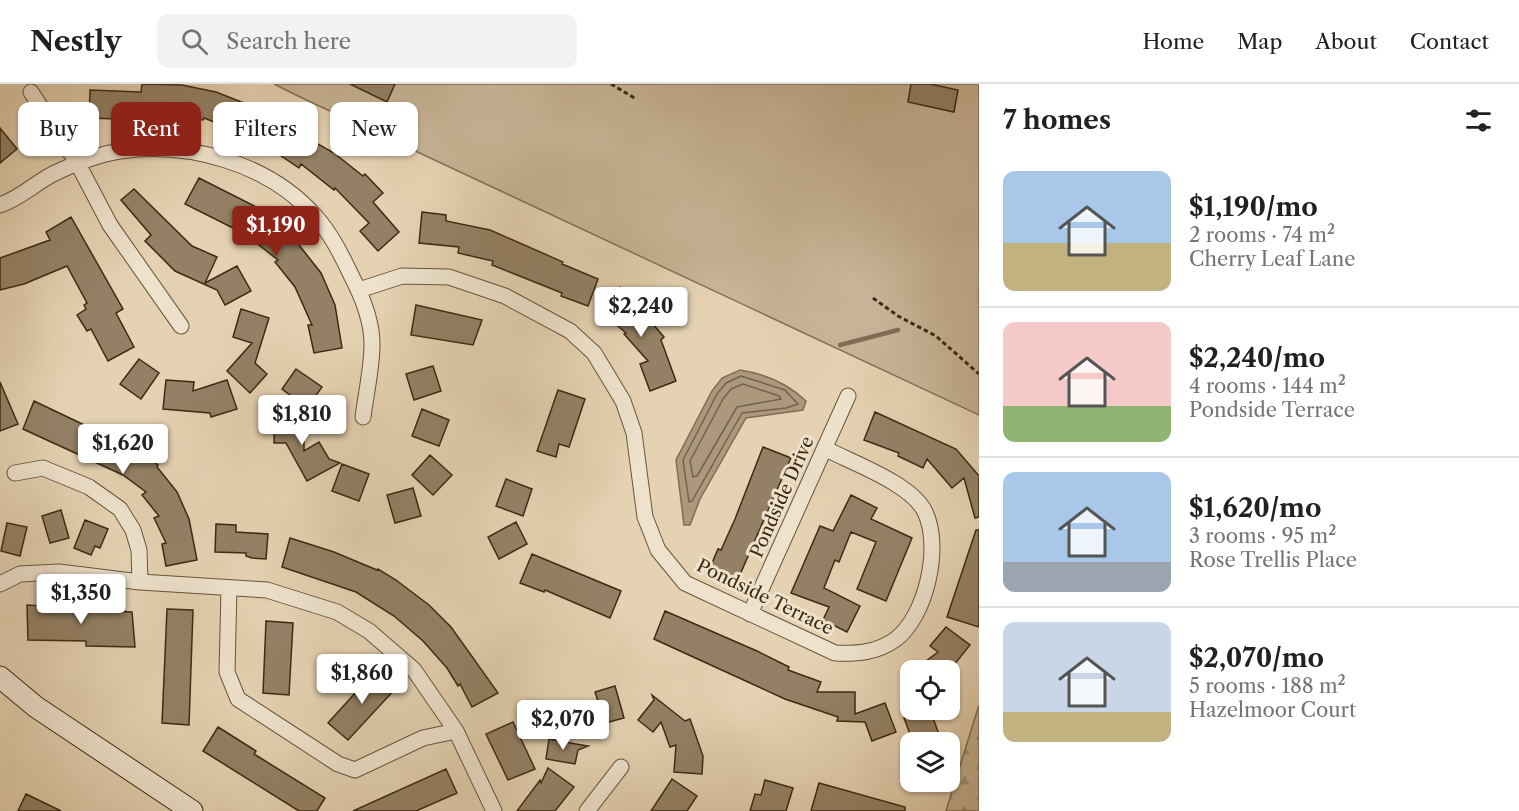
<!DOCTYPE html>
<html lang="en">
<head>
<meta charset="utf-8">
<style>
  :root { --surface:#fff; --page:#f2f2f2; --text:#202124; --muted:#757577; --line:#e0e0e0; --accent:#8f2418 }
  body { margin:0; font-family:"Libre Caslon Text",serif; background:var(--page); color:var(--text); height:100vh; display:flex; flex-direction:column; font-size:22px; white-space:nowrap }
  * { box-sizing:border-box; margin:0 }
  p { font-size:20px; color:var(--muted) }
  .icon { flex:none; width:33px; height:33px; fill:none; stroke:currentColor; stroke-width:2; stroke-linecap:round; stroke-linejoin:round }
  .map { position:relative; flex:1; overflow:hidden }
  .panel { display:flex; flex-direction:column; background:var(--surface); width:540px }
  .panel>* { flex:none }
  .top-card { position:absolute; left:18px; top:18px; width:570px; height:54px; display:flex; gap:12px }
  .tools { position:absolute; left:900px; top:576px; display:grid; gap:12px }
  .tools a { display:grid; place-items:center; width:60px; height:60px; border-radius:12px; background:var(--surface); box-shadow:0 2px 4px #0004; font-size:30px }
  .price { position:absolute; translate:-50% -51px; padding:0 14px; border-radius:6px; background:#fff; color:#222; font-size:20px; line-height:39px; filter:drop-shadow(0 2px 3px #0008) }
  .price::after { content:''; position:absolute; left:50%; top:36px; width:18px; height:14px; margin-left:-9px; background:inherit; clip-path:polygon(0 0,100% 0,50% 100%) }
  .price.current { background:var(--accent); color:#fff }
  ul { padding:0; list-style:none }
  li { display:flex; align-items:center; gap:18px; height:150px; padding:0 24px }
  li+li { border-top:2px solid var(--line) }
  li span { display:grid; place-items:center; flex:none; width:168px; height:120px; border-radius:12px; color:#555 }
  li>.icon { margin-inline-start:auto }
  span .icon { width:72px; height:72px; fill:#fffc; stroke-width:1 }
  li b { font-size:26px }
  h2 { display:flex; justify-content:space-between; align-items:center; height:72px; padding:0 24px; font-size:26px }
  .tag { padding:0 21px; border-radius:12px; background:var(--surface); box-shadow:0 2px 4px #0004; font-size:21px; line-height:54px }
  .tag.current { background:var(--accent); color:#fff }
  header { display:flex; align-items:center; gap:36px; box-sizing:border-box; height:84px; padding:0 30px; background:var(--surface); border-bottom:2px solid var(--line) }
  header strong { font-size:28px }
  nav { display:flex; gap:33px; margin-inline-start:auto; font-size:21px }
  .search { width:420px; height:54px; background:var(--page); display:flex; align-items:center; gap:15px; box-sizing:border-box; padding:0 21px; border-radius:12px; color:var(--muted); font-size:22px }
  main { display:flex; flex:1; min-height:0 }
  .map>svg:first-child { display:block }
  .green { fill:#c8b597; stroke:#827054; stroke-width:1.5 }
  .forest { fill:url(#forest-firs); stroke:#827054; stroke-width:1.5 }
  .water { fill:#ac997c; stroke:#806d52; stroke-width:1.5 }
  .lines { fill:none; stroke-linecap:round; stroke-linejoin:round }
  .shore { stroke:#746247; stroke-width:1.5 }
  .stream { stroke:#806d52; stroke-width:4.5 }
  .building { fill:#948165; stroke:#3d2a12; stroke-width:1.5 }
  .street-casing { stroke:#67543a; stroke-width:17 }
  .secondary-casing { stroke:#3d2a12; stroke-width:23 }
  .path { stroke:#3d2a12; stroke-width:3; stroke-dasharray:4.5 3; stroke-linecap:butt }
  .street { stroke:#eee2cd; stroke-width:15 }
  .secondary { stroke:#eee2cd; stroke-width:21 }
  .labels { text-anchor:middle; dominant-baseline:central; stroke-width:6; stroke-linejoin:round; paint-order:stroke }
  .street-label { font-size:18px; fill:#3d2a12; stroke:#eee2cd }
</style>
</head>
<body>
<header>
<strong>Nestly</strong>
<div class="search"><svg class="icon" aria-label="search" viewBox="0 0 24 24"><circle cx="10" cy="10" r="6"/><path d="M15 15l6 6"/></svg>Search here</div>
<nav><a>Home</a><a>Map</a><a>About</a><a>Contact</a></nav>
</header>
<main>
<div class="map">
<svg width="979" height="727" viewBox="0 0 979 727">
  <defs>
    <pattern id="forest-firs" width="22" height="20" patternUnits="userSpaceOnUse" patternTransform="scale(1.5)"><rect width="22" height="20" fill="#c8b597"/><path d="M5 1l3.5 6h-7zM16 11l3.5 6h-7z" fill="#a4937a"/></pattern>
  </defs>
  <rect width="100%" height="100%" fill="#e5d2b2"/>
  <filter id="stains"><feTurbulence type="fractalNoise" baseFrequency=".00333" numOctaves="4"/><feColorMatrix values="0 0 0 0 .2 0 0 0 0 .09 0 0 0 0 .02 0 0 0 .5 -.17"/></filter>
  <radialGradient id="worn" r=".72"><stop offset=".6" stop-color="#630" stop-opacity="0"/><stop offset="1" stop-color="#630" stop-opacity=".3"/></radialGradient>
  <path class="green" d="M274,0H979V331L298,12Z"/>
  <path class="forest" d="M979,621V727H946Z"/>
  <path class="water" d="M740,286C766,290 787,299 806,317L803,326L746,334L700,415L690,441H684L676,376L712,307L722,294Z"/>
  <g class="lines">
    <path class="shore" d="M741,292L785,306L798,320L786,324L742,329L692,417L689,418L683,376L717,310L726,299Z
      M743,300L779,312L781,315L737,323L697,392L693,393L690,377L723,315L731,305Z"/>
    <path class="stream" d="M840,261L898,246"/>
  </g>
  <path class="building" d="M142,0L182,1L216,8L249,21L248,23L281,39L334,69L363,92L365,90L383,109L373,118L399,148L378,167L360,147L369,139L335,104L334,106L301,80L299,84L278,70L243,54L245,50L204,34L203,36L166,29V31L118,24L117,35L89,34L90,6L141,8Z
    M350,0H395L387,18Z
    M911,0H930L958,6L954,28L908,18Z
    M0,44L17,65L0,79Z
    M199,94L268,129L290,145L288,147L321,189L335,221L342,264L314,269L308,241H312L295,203L275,178L278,176L245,150L185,120Z
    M134,105L192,162L217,173L205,199L237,182L251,207L225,221L217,206L175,187L145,157L151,151L121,116Z
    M422,128L446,131V137L490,146L563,178L562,180L598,195L588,222L561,212L562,209L492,181L493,177L458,169L459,163L419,159Z
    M71,133L123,225L116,229L134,263L108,277L91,245L87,247L77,231L86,225L84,221L87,219L67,182L24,200L0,206V174L50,156L46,148Z
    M620,203L641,221L639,224L664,253L661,256L676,297L650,307L640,280L648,277L624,250L626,249L600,227Z
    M416,221L482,236L473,261L411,251Z
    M241,225L269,234L255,279L267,290L250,309L227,287L252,259L233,253Z
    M139,275L159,289L141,315L120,300Z
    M433,282L441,307L414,316L406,290Z
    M296,285L322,303L307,324L282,305Z
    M166,296L194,298L193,307L227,296L237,325L211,333L210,329L163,325Z
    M0,298L18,340L0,347Z
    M558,306L585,315L569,363L559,360L556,373L537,367Z
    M34,317L143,369L158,381L157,383L177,408L189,435L197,476L166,482L162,460L166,459L154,434L159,432L142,411L146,408L123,391L23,345Z
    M422,325L449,336L439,362L412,352Z
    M875,328L956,365L979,392V433L975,434L964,394L952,404L927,375L923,384L898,372L899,369L864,356Z
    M275,331L304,332V367L319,358L329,375L340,379L307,397L286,359H274Z
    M763,363L791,374L735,502L707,491L718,465L721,466L735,435Z
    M430,371L452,391L433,411L412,391Z
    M342,380L369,390L359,417L332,407Z
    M506,395L532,405L523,432L496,422Z
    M413,404L421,432L395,439L387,411Z
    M851,411L877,424L871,435L912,454L886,517L857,505L876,458L851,448L839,478L835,476L824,504L860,522L847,548L823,536L829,523L791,509L820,442L833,447Z
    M61,426L69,454L50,459L42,432Z
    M85,436L108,445L100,464L95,462L91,471L74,464Z
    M516,438L527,460L499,475L488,453Z
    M7,439L27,443L20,472L1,467Z
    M216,440L236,441V448L268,450L266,475L252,474L246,472V469L215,468Z
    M976,446H979V543L947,533Z
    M290,454L334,468L377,486L378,485L396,496L429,521L451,543L498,609L472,623L460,600L458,602L447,584L423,557L394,532L356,508L282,483Z
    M532,470L621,507L610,534L545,506L544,508L520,499Z
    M41,518L82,519V523H112V527L132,528L135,563L86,562V557L28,556L27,521L42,522Z
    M167,525L193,526L189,641L162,639Z
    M665,527L757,567L789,583L788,586L821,598L817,608H855V630L885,619L896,648L872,657L865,638L837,637L838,633L785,615L654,555Z
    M266,537L293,539L289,611L263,609Z
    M946,543L970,561L950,586H914L938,568L930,562Z
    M376,586L396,604L348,656L328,639Z
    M615,602L624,634L605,639L595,608Z
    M652,611L685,637L690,635L703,672L702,690L674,688L676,661L670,663L661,638L653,648L638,636L654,616Z
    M577,617L605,640L591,644L585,651L564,633Z
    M930,626L940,653L923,658H913L904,634Z
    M513,638L535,685L508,696L486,650Z
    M218,643L256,667L254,670L325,714L317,727H299L203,667Z
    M549,655L576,660L588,662L578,666L575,680L546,675Z
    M548,684L574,703L555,727H517L540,696L541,699Z
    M446,685L457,709L416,727H353Z
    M672,695L697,712L687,727H651Z
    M765,696L793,704L786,727H750L755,710L761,711Z
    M819,699L905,723V727H811Z
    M26,710L61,727H18Z"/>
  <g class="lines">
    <g class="street-casing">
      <path id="street" d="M31,8L78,80L110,141L181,242
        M0,121C21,114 36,98 55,89C73,80 100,70 120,67C188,57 269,79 316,133C331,150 341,170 351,191C362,212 372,236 372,260C372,284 366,309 363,333
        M359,206L402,192L449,193L505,212L570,247L594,269L623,317L634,349L645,433L658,466L685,499L835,569C856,570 877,569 896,555C926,532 942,463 925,428C912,400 853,379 826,365
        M15,389L43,384L89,403L120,425L133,446L139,466L140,498
        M0,500L20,490L59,488L140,498L267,506L337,528L369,547L414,586L456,647L494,727
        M229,504L227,588L238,615L338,680L355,686L423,654L456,647
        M750,530L848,312
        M587,727L621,683"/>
    </g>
    <g class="secondary-casing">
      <path id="secondary" d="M0,593L36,623L192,727"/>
    </g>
    <path class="path" d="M611,0L636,15
      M873,214L898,232L936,252L979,290"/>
    <use href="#street" class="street"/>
    <use href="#secondary" class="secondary"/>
  </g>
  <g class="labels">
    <g class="street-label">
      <text transform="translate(782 413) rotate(-66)">Pondside Drive</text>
      <text transform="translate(765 513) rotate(26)">Pondside Terrace</text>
    </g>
  </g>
  <rect width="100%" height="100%" filter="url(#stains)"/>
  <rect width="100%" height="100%" fill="url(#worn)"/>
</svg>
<div class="tools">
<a><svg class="icon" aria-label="locate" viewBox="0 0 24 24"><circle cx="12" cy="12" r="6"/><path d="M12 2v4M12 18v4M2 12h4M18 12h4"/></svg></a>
<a><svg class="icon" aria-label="layers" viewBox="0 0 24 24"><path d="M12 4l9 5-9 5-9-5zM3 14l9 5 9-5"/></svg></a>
</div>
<b class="price current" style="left:276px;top:173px">$1,190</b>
<b class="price" style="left:641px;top:254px">$2,240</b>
<b class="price" style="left:302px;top:362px">$1,810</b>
<b class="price" style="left:123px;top:391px">$1,620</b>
<b class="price" style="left:81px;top:541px">$1,350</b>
<b class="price" style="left:362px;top:621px">$1,860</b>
<b class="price" style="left:563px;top:667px">$2,070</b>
<div class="top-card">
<a class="tag">Buy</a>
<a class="tag current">Rent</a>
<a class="tag">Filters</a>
<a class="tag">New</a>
</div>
</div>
<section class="panel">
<h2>7 homes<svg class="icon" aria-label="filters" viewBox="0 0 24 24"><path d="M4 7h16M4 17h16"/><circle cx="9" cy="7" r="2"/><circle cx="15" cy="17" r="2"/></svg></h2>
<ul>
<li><span style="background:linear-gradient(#a9c7e8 60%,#c2b280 0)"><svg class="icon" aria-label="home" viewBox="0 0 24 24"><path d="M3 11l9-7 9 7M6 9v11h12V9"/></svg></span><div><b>$1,190/mo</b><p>2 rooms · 74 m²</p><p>Cherry Leaf Lane</p></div></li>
<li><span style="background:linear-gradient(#f6c9c9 70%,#8fb573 0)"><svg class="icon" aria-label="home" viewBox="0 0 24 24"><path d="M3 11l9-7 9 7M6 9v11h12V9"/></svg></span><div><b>$2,240/mo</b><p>4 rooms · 144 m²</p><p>Pondside Terrace</p></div></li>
<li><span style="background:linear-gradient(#a9c7e8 75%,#9aa5b1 0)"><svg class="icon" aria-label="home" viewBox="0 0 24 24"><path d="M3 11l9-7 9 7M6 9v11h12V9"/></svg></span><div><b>$1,620/mo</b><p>3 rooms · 95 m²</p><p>Rose Trellis Place</p></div></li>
<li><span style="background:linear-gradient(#c9d6e8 75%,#c2b280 0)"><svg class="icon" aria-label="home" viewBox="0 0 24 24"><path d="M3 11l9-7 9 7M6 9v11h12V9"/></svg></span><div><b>$2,070/mo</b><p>5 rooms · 188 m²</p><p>Hazelmoor Court</p></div></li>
</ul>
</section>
</main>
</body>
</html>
